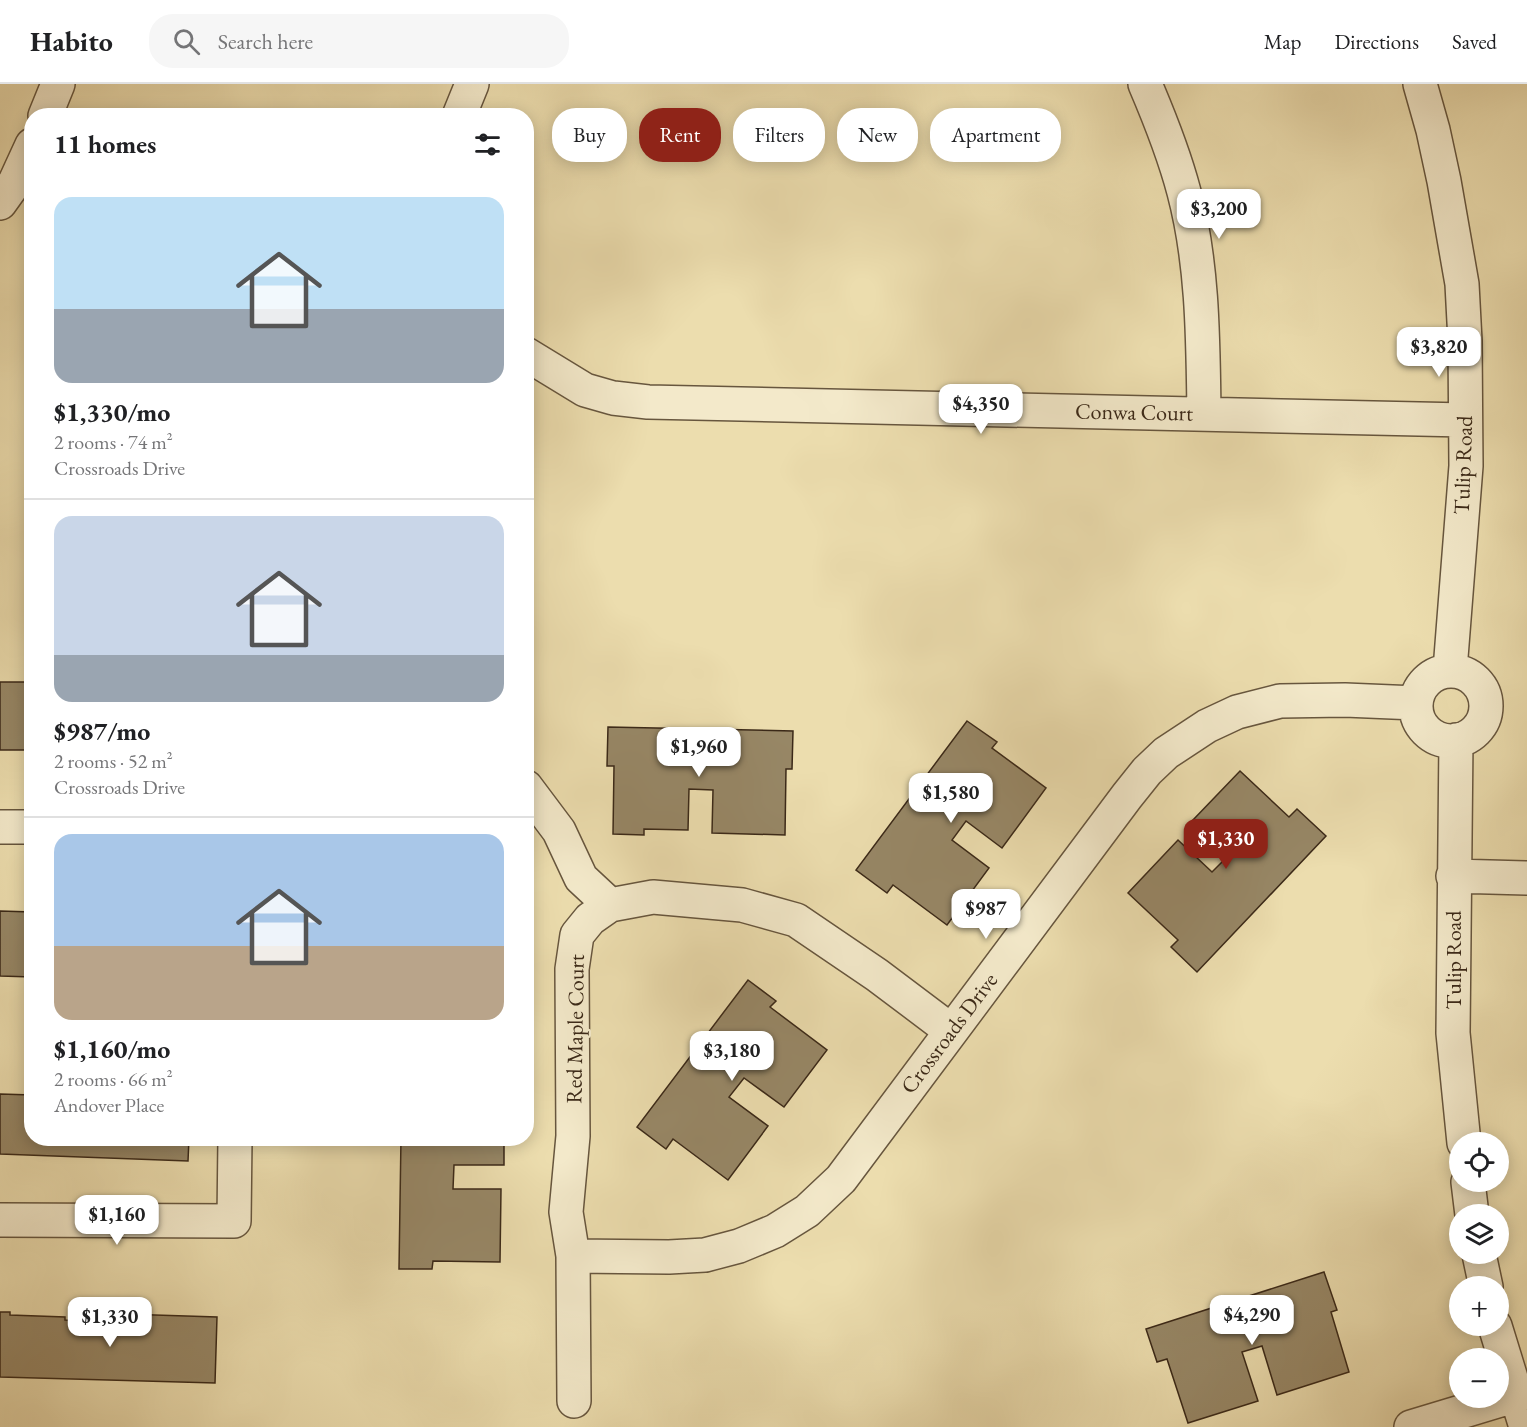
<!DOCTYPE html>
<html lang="en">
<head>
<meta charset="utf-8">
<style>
  :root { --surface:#fff; --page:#f6f6f6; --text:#202124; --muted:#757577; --line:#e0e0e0; --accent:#8f2418 }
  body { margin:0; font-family:"EB Garamond",serif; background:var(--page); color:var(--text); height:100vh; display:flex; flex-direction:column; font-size:22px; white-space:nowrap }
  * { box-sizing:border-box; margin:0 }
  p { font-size:20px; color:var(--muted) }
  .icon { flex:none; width:33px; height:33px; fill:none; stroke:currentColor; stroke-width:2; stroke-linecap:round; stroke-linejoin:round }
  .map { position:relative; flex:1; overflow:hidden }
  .panel { position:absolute; left:24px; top:24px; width:510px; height:1038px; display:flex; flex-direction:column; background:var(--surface); border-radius:24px; box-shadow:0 3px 15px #0003 }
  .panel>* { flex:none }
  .guide { position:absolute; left:552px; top:24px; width:570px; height:54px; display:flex; gap:12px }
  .tools { position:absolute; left:1449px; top:1048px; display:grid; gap:12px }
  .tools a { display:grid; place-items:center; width:60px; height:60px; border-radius:50%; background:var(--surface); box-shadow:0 3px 15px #0003; font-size:30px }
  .price { position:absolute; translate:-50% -51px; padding:0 14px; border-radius:12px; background:#fff; color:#222; font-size:20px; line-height:39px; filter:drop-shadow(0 2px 3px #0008) }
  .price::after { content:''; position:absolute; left:50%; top:36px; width:18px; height:14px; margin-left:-9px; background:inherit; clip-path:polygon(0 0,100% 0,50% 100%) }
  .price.current { background:var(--accent); color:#fff }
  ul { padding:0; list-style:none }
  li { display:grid; align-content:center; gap:12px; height:318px; padding:0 30px }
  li+li { border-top:2px solid var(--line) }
  li span { display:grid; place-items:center; height:186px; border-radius:18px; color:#555 }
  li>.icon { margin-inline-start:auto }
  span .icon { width:108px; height:108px; fill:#fffc; stroke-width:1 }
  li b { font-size:26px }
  h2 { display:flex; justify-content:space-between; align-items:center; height:72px; padding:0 30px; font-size:26px }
  .pill { padding:0 21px; border-radius:24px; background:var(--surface); box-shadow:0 3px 15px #0003; font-size:21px; line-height:54px }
  .pill.current { background:var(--accent); color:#fff }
  header { display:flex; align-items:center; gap:36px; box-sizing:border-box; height:84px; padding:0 30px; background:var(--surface); border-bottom:2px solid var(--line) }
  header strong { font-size:28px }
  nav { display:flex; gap:33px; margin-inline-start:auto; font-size:21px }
  .search { width:420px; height:54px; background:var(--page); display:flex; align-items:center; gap:15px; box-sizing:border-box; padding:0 21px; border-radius:24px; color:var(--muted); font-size:22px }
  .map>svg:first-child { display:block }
  .building { fill:#978766; stroke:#3b2918; stroke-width:1.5 }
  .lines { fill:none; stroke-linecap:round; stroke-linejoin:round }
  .minor-casing { stroke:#67563e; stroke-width:36 }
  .minor { stroke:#f3e9ca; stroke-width:33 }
  .labels { text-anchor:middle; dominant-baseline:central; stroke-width:4.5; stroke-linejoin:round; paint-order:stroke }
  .street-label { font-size:22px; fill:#3b2918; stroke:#f3e9ca }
</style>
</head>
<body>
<header>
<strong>Habito</strong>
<div class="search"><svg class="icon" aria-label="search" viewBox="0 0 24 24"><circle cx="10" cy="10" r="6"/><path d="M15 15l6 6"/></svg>Search here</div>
<nav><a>Map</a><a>Directions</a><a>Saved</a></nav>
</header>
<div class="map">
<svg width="1527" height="1343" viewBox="0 0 1527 1343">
  <rect width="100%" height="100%" fill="#ecddae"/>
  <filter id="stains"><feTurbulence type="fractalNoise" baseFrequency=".00333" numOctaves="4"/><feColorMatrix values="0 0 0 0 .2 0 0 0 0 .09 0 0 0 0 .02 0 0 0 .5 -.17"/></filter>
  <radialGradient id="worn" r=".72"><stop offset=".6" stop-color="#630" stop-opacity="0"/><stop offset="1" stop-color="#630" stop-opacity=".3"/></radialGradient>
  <path class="building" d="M0,598H26L25,605H32V666H0Z
    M967,637L997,658L992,664L1046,704L1002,764L966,737L952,756L989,784L947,841L893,801L887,809L856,786Z
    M608,643L793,647L792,685H786L785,751L712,749L713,706L689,705L688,746L644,745V751L613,750L614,682H607Z
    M1240,687L1289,733L1297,725L1326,752L1197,888L1171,863L1178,856L1128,809L1178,756L1212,788L1228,772L1192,737Z
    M0,827L32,828V893L0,892Z
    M748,896L776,917L770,923L827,966L784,1023L744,994L729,1013L768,1042L728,1096L673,1055L666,1065L637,1043Z
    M0,1010L32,1011V1054H189L188,1077L0,1070Z
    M401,1054H504V1081H454L453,1105H501L500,1178L433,1177L432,1185H399Z
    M1324,1188L1337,1226L1331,1228L1349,1288L1277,1311L1262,1262L1242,1268L1258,1317L1188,1339L1167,1275L1157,1278L1146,1245Z
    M0,1228H10V1231L65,1233V1236L124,1238V1230L217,1233L215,1299L0,1293Z"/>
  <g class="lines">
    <g class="minor-casing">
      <path id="minor" d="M1145,0C1160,35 1174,70 1184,108C1203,180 1203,256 1204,330
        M1420,0L1433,46L1444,97L1462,200L1465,257L1466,382L1450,586
        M45,32L58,0
        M459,32L472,0
        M0,119L15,98L32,61
        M526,270L585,306L613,314L648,318L1465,336
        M1416 622a35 35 0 1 1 70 0a35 35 0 1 1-70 0Z
        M1456,656L1453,949L1464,1059
        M526,703L559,747L581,794L610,821
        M0,743H32
        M1453,792L1527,794
        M1468,1098L1472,1131
        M0,1136L234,1137L235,1054
        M1479,1170L1486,1203
        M573,1172L669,1173L705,1171L739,1162L775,1147L807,1127L841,1095L1127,712L1147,687L1166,669L1207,642L1237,628L1280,617L1345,616L1416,619
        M1495,1242L1526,1343
        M574,1317L573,1172L566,1128L573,1052L572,885L577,851L590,835L610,821L653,813L742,821L796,836L877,891L950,946
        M1411,1343L1527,1308"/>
    </g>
    <use href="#minor" class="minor"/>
  </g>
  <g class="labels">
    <g class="street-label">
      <text transform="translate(1134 328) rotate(1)">Conwa Court</text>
      <text transform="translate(1463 381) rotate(-88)">Tulip Road</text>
      <text transform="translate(1453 876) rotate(-90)">Tulip Road</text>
      <text transform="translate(575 945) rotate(-89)">Red Maple Court</text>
      <text transform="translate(949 949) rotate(-53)">Crossroads Drive</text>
    </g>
  </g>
  <rect width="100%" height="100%" filter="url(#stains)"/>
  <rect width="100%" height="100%" fill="url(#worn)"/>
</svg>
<div class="tools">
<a><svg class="icon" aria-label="locate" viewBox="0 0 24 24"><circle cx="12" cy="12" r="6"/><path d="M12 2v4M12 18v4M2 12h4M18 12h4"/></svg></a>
<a><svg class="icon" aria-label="layers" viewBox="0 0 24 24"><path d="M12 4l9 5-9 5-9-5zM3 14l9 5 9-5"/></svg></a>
<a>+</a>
<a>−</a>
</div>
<b class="price" style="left:1219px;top:156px">$3,200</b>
<b class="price" style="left:1439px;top:294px">$3,820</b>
<b class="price" style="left:981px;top:351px">$4,350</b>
<b class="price" style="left:699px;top:694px">$1,960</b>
<b class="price" style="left:951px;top:740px">$1,580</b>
<b class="price current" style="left:1226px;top:786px">$1,330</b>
<b class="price" style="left:986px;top:856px">$987</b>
<b class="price" style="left:732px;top:998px">$3,180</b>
<b class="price" style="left:117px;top:1162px">$1,160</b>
<b class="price" style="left:1252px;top:1262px">$4,290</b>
<b class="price" style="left:110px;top:1264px">$1,330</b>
<div class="guide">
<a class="pill">Buy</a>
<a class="pill current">Rent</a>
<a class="pill">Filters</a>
<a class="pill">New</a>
<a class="pill">Apartment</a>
</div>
<section class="panel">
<h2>11 homes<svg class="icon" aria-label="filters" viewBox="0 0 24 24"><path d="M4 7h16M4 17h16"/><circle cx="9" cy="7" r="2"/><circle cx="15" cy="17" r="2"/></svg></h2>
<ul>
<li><span style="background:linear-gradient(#bfe0f5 60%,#9aa5b1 0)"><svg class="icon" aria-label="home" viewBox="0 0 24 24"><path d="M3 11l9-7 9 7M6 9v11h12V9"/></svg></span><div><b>$1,330/mo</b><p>2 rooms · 74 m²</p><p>Crossroads Drive</p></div></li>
<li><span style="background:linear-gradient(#c9d6e8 75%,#9aa5b1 0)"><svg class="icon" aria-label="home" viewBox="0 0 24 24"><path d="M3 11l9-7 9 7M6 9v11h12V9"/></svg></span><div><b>$987/mo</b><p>2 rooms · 52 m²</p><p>Crossroads Drive</p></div></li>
<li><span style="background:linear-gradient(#a9c7e8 60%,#b9a48a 0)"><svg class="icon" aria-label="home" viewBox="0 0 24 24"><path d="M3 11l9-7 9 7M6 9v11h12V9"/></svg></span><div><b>$1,160/mo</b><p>2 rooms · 66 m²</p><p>Andover Place</p></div></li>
</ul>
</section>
</div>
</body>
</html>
